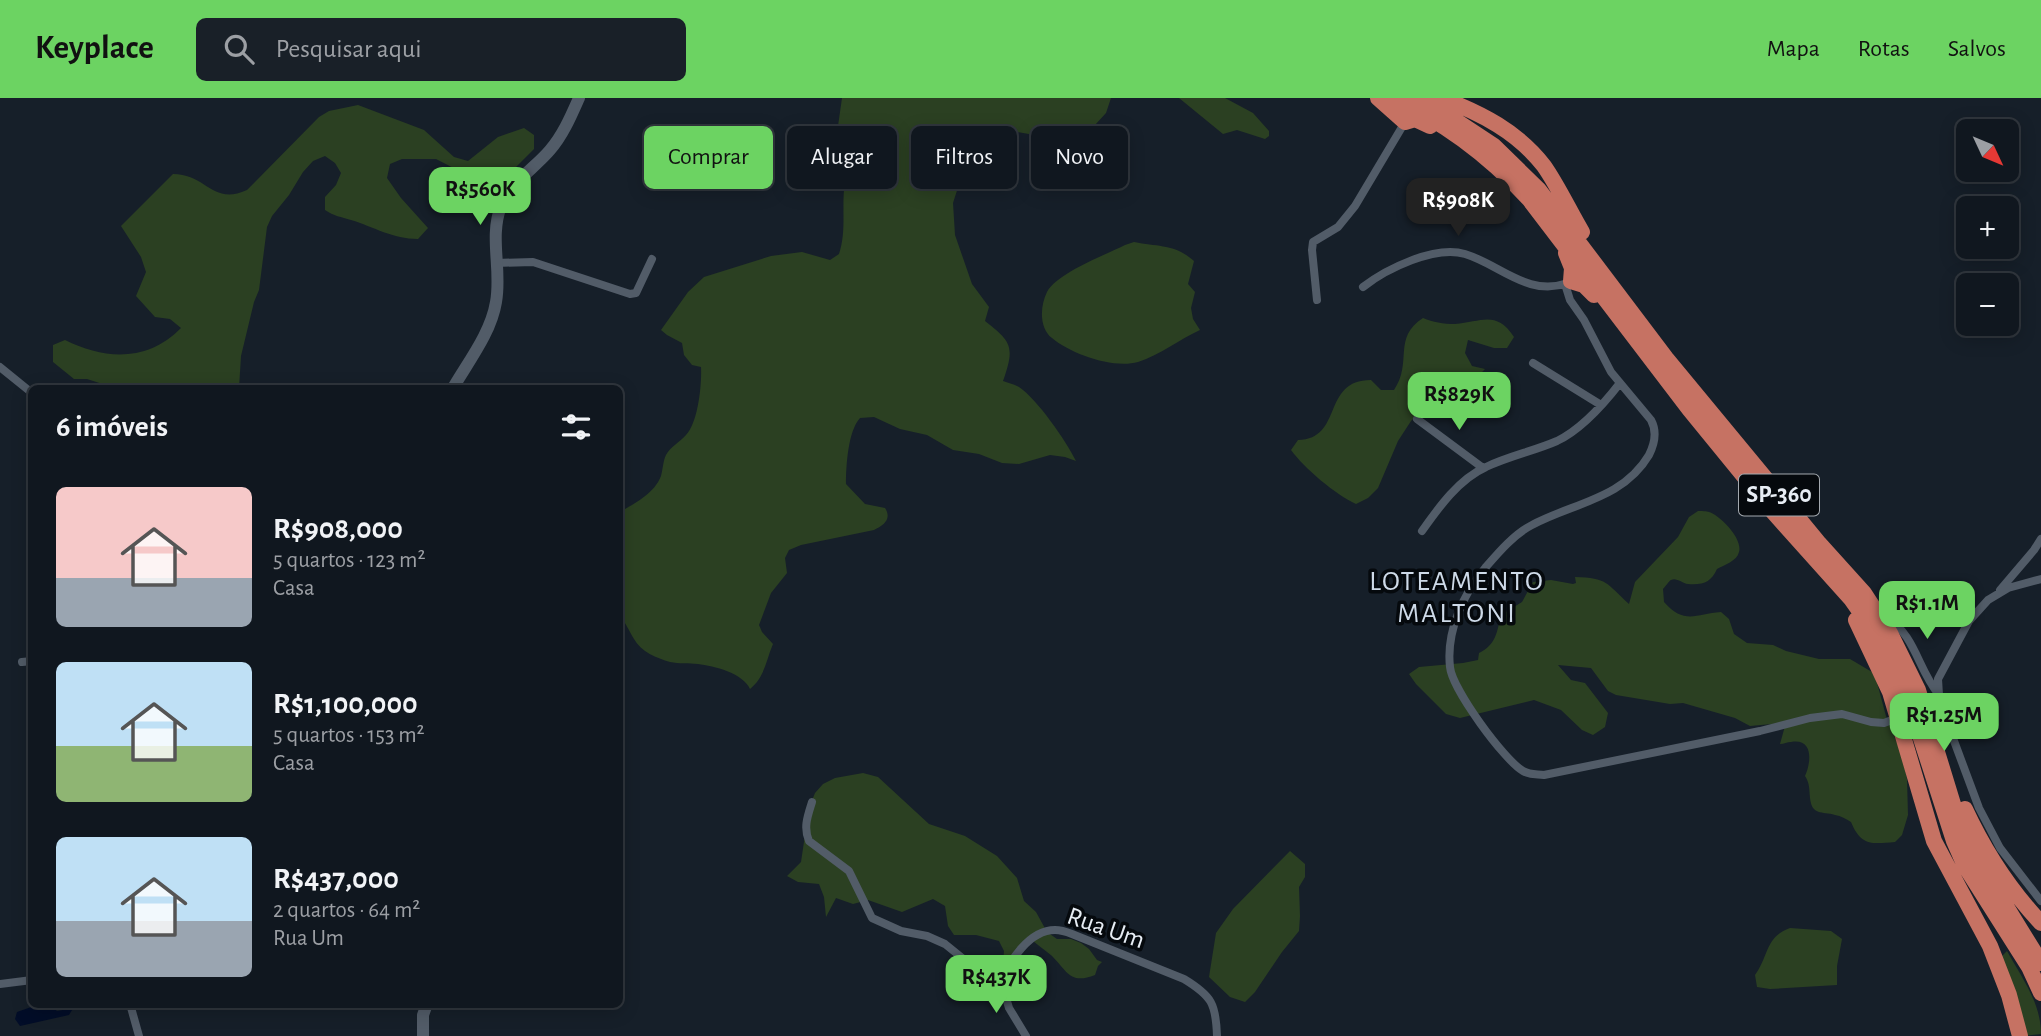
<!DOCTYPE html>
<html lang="pt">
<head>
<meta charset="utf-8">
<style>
  :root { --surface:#10171f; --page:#192028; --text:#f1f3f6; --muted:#9c9fa4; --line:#30363d; --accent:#6cd362 }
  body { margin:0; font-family:"Alegreya Sans",sans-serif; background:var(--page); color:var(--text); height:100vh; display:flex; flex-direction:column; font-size:26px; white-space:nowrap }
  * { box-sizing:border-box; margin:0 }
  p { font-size:23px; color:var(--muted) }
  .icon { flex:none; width:38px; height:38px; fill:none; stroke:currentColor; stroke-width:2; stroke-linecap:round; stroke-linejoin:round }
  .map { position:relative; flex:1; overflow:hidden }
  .drawer { position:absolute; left:28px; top:287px; width:595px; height:623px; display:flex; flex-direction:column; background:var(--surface); border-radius:10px; box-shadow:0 4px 18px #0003,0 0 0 2px var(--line) }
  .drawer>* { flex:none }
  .guide { position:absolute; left:644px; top:28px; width:665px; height:63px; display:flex; gap:14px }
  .needle { width:46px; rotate:134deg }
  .fabs { position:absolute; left:1956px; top:21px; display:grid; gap:14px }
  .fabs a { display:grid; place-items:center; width:63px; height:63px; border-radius:10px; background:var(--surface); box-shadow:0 4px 18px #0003,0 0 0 2px var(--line); font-size:35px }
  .price { position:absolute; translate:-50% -60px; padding:0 16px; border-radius:14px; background:var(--accent); color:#111; font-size:23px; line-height:46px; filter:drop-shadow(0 2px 4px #0008) }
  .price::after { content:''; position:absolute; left:50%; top:42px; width:21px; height:16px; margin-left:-10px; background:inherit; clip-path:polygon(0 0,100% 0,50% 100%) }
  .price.selected { background:#222; color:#fff }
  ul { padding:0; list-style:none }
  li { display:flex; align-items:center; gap:21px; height:175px; padding:0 28px }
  li span { display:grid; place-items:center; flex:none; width:196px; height:140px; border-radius:10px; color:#555 }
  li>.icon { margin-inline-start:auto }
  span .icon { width:84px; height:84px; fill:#fffc; stroke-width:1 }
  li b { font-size:30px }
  h2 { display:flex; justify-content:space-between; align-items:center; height:84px; padding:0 28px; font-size:30px }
  .pill { padding:0 24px; border-radius:10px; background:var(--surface); box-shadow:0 4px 18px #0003,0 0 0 2px var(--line); font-size:24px; line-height:63px }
  .pill.selected { background:var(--accent); color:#111 }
  header { display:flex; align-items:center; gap:42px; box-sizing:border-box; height:98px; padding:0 35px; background:var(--accent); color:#111 }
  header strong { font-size:33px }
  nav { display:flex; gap:38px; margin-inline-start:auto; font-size:24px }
  .search { width:490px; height:63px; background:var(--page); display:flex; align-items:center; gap:18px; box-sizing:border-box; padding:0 24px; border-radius:10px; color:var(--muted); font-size:26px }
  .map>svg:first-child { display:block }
  .green { fill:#2b4022 }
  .water { fill:#020d28 }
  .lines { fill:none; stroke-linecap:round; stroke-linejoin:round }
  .street { stroke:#525c68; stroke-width:8 }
  .secondary { stroke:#525c68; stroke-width:12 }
  .highway { stroke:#c67263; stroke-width:16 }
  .labels { text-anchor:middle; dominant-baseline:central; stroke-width:7; stroke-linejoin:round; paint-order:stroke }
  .shield { fill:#05090d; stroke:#a3a9af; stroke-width:2 }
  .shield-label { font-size:24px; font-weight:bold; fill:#e7edf4 }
  .street-label { font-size:26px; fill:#e7edf4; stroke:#05090d }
  .neighbourhood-label { font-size:28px; letter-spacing:2px; fill:#cedae8; stroke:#05090d }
</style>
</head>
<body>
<header>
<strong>Keyplace</strong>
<div class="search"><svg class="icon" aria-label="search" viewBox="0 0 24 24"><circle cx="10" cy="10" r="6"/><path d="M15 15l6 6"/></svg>Pesquisar aqui</div>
<nav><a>Mapa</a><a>Rotas</a><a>Salvos</a></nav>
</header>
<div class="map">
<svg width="2041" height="938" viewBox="0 0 2041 938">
  <rect width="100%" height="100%" fill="#161f29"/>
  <path class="green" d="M842,0H1111L1106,15L1095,27L1071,41L1058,44L1046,39L1000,31L988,36L973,58L961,80L953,105L955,137L972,186L989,209L985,223C1012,244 1015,249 1003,283C1008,285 1014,286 1019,289C1038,302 1066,343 1076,363L1065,359L1050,357L1019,366L1002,365L979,356L953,352L927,337L900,331L874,319L860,320C848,333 846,368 846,386L865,406L885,410C892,421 884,427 874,432L801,447L789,452L785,460L787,475L771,495L759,527L762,534L773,546C766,562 765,579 750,591C743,575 714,568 698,566C689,565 679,566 670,564C657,560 641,554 634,541C629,533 626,525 620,518V414C635,405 654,396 661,378C663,371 663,363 666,357C670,349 680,344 686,337C698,325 702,286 701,269L692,267L684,257L682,245L667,237L661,232L688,194L704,179L771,158L802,154L830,162L839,156C847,132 841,108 845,84L829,69L828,64L837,35Z
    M1179,0H1225L1253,15L1269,33V38L1265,41L1237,32L1223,36Z
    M358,7L424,32L454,59L468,63L498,39L524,30L534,37V51L514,71L471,79L436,61H402L390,66L387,80L401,100L428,130L418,141C393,141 374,129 351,122C341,119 334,118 325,112V99L336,87L341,75L335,65L325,58L313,63L303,74L289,97L272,118L267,129L259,192L254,204L241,258L239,290H115L87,281H74L53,264V247L65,242C105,262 148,264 181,230L170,221L155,219L136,198L146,174L141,159L121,128L173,76C207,76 212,108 247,92L319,19L329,13Z
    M1134,144C1159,149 1175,146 1194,163L1188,186L1195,194L1191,210L1193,221L1200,232C1180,241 1160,257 1138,264C1113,271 1071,256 1052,240C1039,230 1040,208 1047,194C1057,175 1105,157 1125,147Z
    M1423,220C1433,224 1443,226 1455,226C1482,224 1496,212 1514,239L1507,250H1494L1468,242L1465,255L1472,268L1485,271L1458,299L1431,302L1411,323L1398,343L1378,390L1368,400L1356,406C1336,397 1304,370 1291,352L1298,342C1344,341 1321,282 1371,282L1381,292H1394C1413,264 1392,240 1423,220Z
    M1698,413C1701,413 1707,413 1709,414C1721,418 1743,441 1739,454C1737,463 1724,467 1717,471C1711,484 1704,487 1688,486C1682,485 1676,479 1671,482C1670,482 1664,490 1663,491L1664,504C1684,527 1696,516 1721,514L1729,521L1734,536L1747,545L1773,547L1786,553L1819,561H1850L1872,574L1876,581L1886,618L1902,657L1907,681L1908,717L1902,737L1895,744C1871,746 1861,748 1851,724C1846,721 1841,718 1835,717C1822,713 1812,718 1810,700C1809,691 1810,686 1805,678C1811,665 1814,640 1791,644C1787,644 1784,646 1780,646L1785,628L1783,625L1750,628L1735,620L1683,605L1670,606L1616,597L1608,593L1591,570L1558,567L1571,582L1585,585L1608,615L1605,629L1593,637L1582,632L1561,612L1534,602L1460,620L1446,616L1416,586L1409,576L1419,569L1463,565L1478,562L1479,555C1496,547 1497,534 1501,517L1522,504L1533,484L1551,482L1573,486L1576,485L1575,479C1608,480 1606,485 1629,506L1635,484L1678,439L1689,419Z
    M863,675L878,679L929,726L965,738L997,758L1017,780L1024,803L1036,814L1047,834L1057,841H1071L1081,845L1089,851L1097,862L1102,864L1098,868L1095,877C1070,887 1067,873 1052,858C1046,853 1039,848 1033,843L1022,854L1003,864L1004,853L999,843L976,837H954L948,828L945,808L933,801L902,814L868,802L853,806L836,800L826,819L824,799L819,786L798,784L787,778L801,764L809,710L815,695L823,686L835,680Z
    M1290,753L1305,766V779L1299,789L1300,818L1299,833L1282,854L1255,894L1245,904L1230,899L1209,879L1216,835L1233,811Z
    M1790,830L1831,833L1842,841L1837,868V887L1770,891L1757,889L1755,877C1769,858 1765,839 1790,830Z
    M2007,853C2022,880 2041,905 2041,936L2024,938L1999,861Z"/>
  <path class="water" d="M37,907L51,908L57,913L63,912L64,907L74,909L69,917L20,928L15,921L17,914Z"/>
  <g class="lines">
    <path class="street" d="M496,165L533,164L630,196L636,195L652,161
      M1565,186L1570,202L1584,222L1611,274L1651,322C1657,333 1655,345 1649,357C1623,401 1573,405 1532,427C1514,436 1498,455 1485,470C1463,496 1446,534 1450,569C1452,591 1504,662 1523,673C1530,677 1536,676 1544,677L1760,633L1810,620L1842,616L1871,624L1884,625L1897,620
      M1363,189C1386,171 1435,147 1465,156C1501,167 1527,199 1568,185
      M1317,202L1312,152L1313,144L1338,129L1355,108L1405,24
      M1533,265L1601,307
      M0,269L32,295
      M1417,321L1483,370
      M1422,433C1439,409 1459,381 1486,369C1509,358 1534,353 1557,343C1582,331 1603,307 1620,285
      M2041,481L2008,490L1988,502L1969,523L1938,581L1939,597L1944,616L1979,710L2000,750L2041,803
      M2000,492L2034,452L2041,441
      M1886,518C1917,540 1917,570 1939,597
      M22,564L32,563
      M812,704C808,717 803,729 809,743L849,773L872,820L901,833L927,838L945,846L982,876L1001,883C1010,863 1029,832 1055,832C1060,832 1067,834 1072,836L1184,881C1212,898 1216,906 1217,938
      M1001,883L1009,910L1026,938
      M0,886L32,882
      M130,906L139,938"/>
    <path class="secondary" d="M453,290C468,264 491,235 496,204C502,172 489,139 501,108C510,85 535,70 550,52C563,37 571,18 579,0
      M423,938V917L427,906"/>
    <path class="highway" d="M1378,0L1405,24L1415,21L1430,28
      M1391,0C1443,23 1490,59 1529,101L1689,311L1774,415L1851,501L1880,542L1907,597L1954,743L1965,768L2029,869L2041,895
      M1417,0L1441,13L1494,48L1539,92L1666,260L1818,444L1864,495L1890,535L1918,592L1953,706L1975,758L2041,865
      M1441,0C1481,15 1518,34 1544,68C1558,88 1569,112 1582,134
      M1566,155L1572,170L1571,183L1584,187L1594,197
      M1856,522L1890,594L1934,743L1990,848L2009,897L2020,938
      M1965,711C1985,754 2009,791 2041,825"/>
  </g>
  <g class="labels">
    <rect class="shield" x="1739" y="376.5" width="80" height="41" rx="5"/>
    <g class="shield-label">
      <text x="1779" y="397">SP-360</text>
    </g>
    <g class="street-label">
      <text transform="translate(1106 830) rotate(19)">Rua Um</text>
    </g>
    <g class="neighbourhood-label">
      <text x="1457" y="484">LOTEAMENTO<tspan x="1457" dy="32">MALTONI</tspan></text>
    </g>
  </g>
</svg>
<div class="fabs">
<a><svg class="needle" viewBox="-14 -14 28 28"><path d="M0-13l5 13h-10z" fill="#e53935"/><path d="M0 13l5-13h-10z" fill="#9c9fa4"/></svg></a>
<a>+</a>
<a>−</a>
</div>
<b class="price" style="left:480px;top:129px">R$560K</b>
<b class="price selected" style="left:1458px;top:140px">R$908K</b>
<b class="price" style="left:1459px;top:334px">R$829K</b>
<b class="price" style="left:1927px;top:543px">R$1.1M</b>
<b class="price" style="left:1944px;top:655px">R$1.25M</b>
<b class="price" style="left:996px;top:917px">R$437K</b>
<div class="guide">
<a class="pill selected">Comprar</a>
<a class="pill">Alugar</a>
<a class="pill">Filtros</a>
<a class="pill">Novo</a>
</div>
<section class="drawer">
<h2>6 imóveis<svg class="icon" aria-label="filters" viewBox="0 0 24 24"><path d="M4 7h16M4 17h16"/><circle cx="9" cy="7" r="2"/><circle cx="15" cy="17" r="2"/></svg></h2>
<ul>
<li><span style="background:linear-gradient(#f6c9c9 65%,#9aa5b1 0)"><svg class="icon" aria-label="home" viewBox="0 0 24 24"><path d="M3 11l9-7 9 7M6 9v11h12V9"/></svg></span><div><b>R$908,000</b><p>5 quartos · 123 m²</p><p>Casa</p></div></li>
<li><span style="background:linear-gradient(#bfe0f5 60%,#8fb573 0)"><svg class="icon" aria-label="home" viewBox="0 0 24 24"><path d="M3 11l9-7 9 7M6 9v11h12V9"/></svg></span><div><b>R$1,100,000</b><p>5 quartos · 153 m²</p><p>Casa</p></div></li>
<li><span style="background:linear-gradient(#bfe0f5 60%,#9aa5b1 0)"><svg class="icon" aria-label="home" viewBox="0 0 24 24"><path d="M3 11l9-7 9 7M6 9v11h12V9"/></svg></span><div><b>R$437,000</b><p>2 quartos · 64 m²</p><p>Rua Um</p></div></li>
</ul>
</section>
</div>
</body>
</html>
